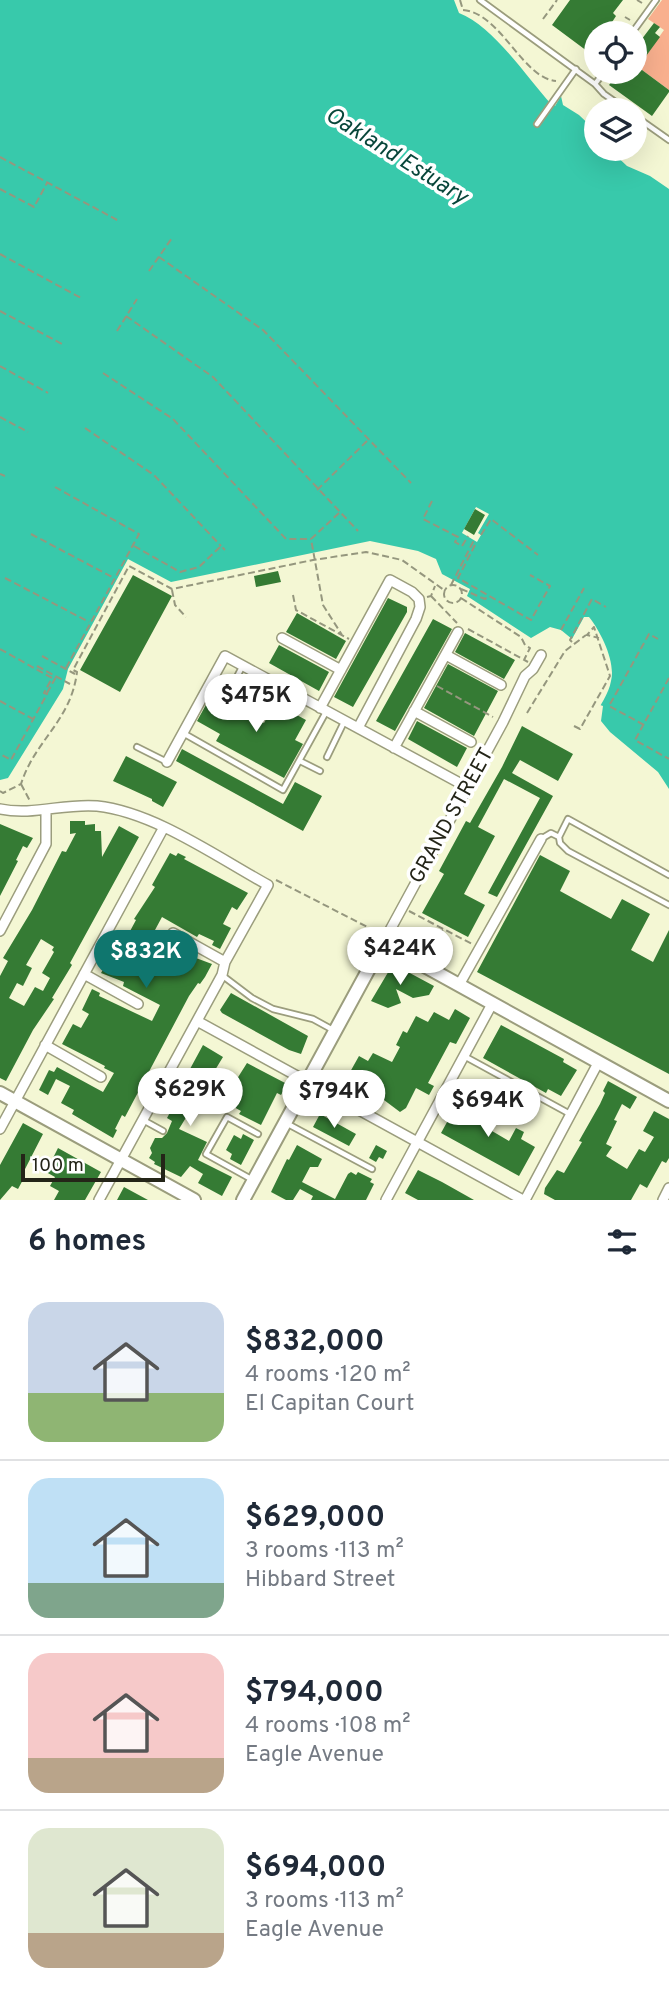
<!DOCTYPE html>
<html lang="en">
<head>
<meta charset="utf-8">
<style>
  :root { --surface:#fff; --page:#f2f2f3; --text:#1f2937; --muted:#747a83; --line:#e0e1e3; --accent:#0f766e }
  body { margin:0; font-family:Overpass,sans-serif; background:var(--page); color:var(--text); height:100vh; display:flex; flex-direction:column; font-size:26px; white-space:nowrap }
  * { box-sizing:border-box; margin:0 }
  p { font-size:23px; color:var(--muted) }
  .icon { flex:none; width:38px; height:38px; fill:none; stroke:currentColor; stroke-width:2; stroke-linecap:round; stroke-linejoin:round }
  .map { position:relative; height:1200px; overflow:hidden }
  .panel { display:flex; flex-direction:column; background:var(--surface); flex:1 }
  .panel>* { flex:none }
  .fabs { position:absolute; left:584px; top:21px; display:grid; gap:14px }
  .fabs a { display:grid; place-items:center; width:63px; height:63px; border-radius:50%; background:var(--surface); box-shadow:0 7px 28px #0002; font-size:35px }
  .scale { position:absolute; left:21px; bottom:18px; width:144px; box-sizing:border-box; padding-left:7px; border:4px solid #242518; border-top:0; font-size:19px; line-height:24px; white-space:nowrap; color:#242518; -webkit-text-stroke:5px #fff; paint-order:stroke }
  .price { position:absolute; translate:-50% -60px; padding:0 16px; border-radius:24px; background:#fff; color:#222; font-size:23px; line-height:46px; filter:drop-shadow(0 2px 4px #0008) }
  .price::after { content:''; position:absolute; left:50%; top:42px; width:21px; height:16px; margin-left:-10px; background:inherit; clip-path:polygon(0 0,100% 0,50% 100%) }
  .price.on { background:var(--accent); color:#fff }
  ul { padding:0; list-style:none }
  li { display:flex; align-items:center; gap:21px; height:175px; padding:0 28px }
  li+li { border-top:2px solid var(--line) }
  li span { display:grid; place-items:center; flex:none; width:196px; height:140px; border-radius:21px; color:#555 }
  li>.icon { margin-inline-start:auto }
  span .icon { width:84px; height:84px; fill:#fffc; stroke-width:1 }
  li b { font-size:30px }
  h2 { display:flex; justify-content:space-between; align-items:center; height:84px; padding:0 28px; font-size:30px }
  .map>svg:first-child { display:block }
  .green { fill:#f9b08e }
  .water { fill:#38c9ab }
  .pier { fill:#f4f7d4 }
  .building { fill:#357b34; fill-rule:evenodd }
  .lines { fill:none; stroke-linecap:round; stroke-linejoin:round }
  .lane-casing { stroke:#9b9d7d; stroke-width:8 }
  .street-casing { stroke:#9b9d7d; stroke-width:12 }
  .secondary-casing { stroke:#9b9d7d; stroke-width:16 }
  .path { stroke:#95977e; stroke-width:2; stroke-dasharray:7 3.5; stroke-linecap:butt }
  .lane { stroke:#fff; stroke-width:4.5 }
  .street { stroke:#fff; stroke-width:9 }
  .secondary { stroke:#fff; stroke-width:12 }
  .labels { text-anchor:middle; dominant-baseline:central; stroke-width:7; stroke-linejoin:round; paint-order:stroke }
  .street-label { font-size:21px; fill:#242518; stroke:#fff }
  .water-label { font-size:23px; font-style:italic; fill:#08463a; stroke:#fff }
</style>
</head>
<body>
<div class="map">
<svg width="669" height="1200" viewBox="0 0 669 1200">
  <rect width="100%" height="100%" fill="#f4f7d4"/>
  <path class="green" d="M662,0H669V90L638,67L664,30L648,19Z"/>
  <path class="water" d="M0,0H454L459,13C493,26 526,76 551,104L555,106L561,96L563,105L579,115L597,132V149H617L631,164L669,186V800L594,718C599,706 609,694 611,681C616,662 601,632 589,617H584L572,639L561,630L550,627L531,638L467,596L470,589L442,574L436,559L418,551L370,541L171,582L128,559L68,669L63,689L8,778L0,780Z"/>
  <path class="pier" d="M609,149H623L633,161L669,182V189L650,176L627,166Z
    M476,507L489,514L478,533L481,535L477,542L462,533Z
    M597,704L603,706L601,721L610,732L658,772L669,789V803L596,727L590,717Z"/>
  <path class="building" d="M570,0H623L613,13L616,16L605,33L601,30L597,33L587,51L552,25Z
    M654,23L660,27L655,33L660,37L638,67L669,90V92L652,116L609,85L619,72H635V48Z
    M475,509L485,515L474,535L464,529Z
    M278,571L281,582L256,587L254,576Z
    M133,575L172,596L120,692L80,670Z
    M388,598L407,607V612L353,707L334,697Z
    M297,613L346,641L336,659L286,632Z
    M433,619L452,629L395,731L376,721Z
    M465,633L515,660L504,679L455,652Z
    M279,645L329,672L319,691L269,663Z
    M448,664L498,691L474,736L424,708Z
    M212,694L264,723L275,703L296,712L295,714L306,720L295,740L303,744L284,778L216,741L220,734L197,721Z
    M417,721L467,748L457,767L408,739Z
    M522,726L573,754L558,781L520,760L512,773L553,796L497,897L488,893L540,798L504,779L478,827L495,836L464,894L485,905L468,937L422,913L444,874L439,871L466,821L470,823L502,767Z
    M182,749L283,804L295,782L322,796L303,831L176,761Z
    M126,756L177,782L163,807L152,801V799L113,781Z
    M70,821H85V825L95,824V831H101L102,857L119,826L139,837L70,963L72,965L52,998L54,999L33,1030L6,1081L0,1078V976L8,961L3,958L32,910L62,851L66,852L76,833L70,834ZM41,939L54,947L52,950L54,952L42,973L50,978L43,991L35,987L24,1006L9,998L17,983L23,986L32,968L26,965Z
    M0,824L33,838L27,848L23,846L16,860L18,861L0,896Z
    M170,853L176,856L178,853L186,857L184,859L248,893L237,910L232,907L223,924L231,928L220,949L212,945L214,941L199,934L197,937L162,917L155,930L159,932L158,935L188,953V955L212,964L205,977L200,984L198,983L189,996L125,1117L122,1115L115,1129L117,1130L113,1138L72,1114L74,1110L61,1103L70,1086L56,1079L48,1095L39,1090L49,1070L54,1072L57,1067L103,1092L114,1073L104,1068L105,1066L62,1044L73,1024L81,1028L89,1014L82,1010L92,989L100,993L99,996L152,1021L160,1005L123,986L124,982L101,973L126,932L129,933L136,920L134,919L155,887L152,885Z
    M540,855L570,871L560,891L611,919L622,899L650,914L631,950L653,962L669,930V1074L477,972Z
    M393,964L434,986L429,995L413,998L396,989L401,1003L388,1008L371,1001Z
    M231,993L308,1036L301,1054L289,1050L222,1013L220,1010Z
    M455,1009L470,1018L456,1044L450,1042L428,1083L434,1086L429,1095L416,1088L406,1108L400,1112L384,1100L369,1092L367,1095L345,1081L359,1056L368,1061L373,1053L392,1062L400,1047L396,1045L403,1031L407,1033L416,1016L428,1022L434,1012L449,1020Z
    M501,1025L564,1059L563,1062L577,1070L561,1096L548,1089L546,1093L483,1058Z
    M203,1045L223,1057L179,1129L207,1142L198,1160L232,1177L222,1196L198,1183L203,1174L190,1166L181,1177L154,1164L155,1162L149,1158L152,1153L150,1148L155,1138H162L167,1133L172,1121L167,1118L174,1105L171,1104Z
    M247,1063L287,1084L281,1095L277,1093L261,1125L239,1114L241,1111L223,1101Z
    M608,1081L637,1097L630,1109L622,1104L614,1120L617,1121L606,1144L612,1147L606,1156L627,1169L639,1149L645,1152L654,1137L643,1131L654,1111L669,1119V1158L666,1163L662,1161L647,1188L640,1184L631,1200H555L544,1194L545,1188L557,1170L564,1173L582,1142L579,1141L600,1104L605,1093L603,1091Z
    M457,1104L479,1117L483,1110L500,1118L492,1131L509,1141L516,1128L524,1132L521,1139L535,1147L519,1176L441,1133Z
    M320,1114L356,1134L349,1146L313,1127Z
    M23,1123L43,1134L23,1173L25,1176L18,1189L12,1186L0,1200V1165Z
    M243,1134L254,1140L241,1165L230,1159L232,1154L226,1150L234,1135L241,1139Z
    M297,1145L322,1159L318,1167H310L302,1182L335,1199L348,1174L351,1172L356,1175L358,1172L372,1179L370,1182L374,1184L366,1200H311L313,1196L300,1189L293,1200H286L271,1192L287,1159L289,1160Z
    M376,1145L387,1151L383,1159L379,1157L376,1162L369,1158Z
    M58,1148L101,1172L85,1200H54L59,1191L50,1186L55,1177L46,1172Z
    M418,1170L442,1182L474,1200H418L405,1193Z
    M124,1187L148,1200H117Z"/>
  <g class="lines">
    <g class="lane-casing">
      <path id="lane" d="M480,0L595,84L604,94L627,110
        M632,33L656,0
        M595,84L604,72
        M635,116L669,140
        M537,124L576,69
        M242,667L226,698L251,712L268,681
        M183,733L283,790L326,712
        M137,747L167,762
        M327,757L344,722
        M300,761L320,771
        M541,839L551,833L559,837
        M669,875L568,819L559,837L560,843L568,851L669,905
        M223,976L252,998L273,1009L313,1019L333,1030
        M464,1056L570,1114
        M143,1120L163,1131
        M286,1123L372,1169
        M251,1179L206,1154L227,1117L258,1134"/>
    </g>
    <g class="street-casing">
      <path id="street" d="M282,638L341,670
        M446,655L501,685
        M320,708L390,580L412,592L419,599L420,607L416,619L358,728
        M414,711L471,742
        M394,748L458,632
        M167,762L225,656L467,787
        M0,809C33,816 64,803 97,806C154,812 217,857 268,885L225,962L222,975L99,1200
        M0,931L46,844V810
        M173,933L225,962
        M383,943L503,722L525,676L533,669L541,655
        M84,974L138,1004
        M459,985L541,839
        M197,1021L523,1200
        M45,1045L101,1077
        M0,1129L164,827
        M386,1200L492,1004
        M525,1200L598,1063
        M663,1200L669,1188"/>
    </g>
    <g class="secondary-casing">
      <path id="secondary" d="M0,1093L194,1200
        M243,1200L383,943L669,1101"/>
    </g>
    <path class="path" d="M460,0L463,10C501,13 522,78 556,81
      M637,0L642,3
      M625,17L630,20
      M543,19L557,0
      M591,64L595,67
      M0,157L119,221
      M0,189L34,207L47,183
      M0,254L83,299
      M159,257L263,330L411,483
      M149,271L172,238
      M0,311L64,345
      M126,316L213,377L358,531
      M117,331L137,299
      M0,366L48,393
      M103,373L173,419L286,539H311
      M0,417L28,432
      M85,428L154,475L221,546
      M0,474L5,476
      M55,487L139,534L66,668
      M317,490L368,440
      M432,501L423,519L458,537L455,542L462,546L468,536
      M339,513L311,539L323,605L342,635
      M31,534L114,578
      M481,535L491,519L538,555
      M475,545L458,578L531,620L550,586L530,575
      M134,546L180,572L199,567L221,546L225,550
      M5,578L89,622
      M444 594a9 9 0 1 1 18 0a9 9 0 1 1-18 0Z
      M451,585L474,540
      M461,589L485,599L487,597
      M172,590L175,605L186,617
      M293,595L296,610L349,639
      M431,596L457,623
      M427,597L431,596L435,586
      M461,598L521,637L525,645L530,648L524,660
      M468,629L528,662
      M561,630L584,588
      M572,642L570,640L592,599L606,607
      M0,649L52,678L44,693L47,694L11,760L0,754
      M42,656L75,674
      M37,666L70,684
      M669,678L635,740L669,759
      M437,686L493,717
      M47,693L56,677
      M0,701L33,719
      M527,713L565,651L586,635
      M644,725L609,706L649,634L658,639
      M574,726L580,729L610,676L594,627L587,635L599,638
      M21,784L30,801
      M0,791L3,793L21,784C35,740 71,721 77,672L73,670L129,566L172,589L313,560L366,552L402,560L444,590
      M276,880L379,933
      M409,911L472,944
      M433,939L443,930"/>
    <use href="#lane" class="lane"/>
    <use href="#street" class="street"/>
    <use href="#secondary" class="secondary"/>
  </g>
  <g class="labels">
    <g class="street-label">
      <text transform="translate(452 816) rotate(-61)">GRAND STREET</text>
    </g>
    <g class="water-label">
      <text transform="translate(396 157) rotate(32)">Oakland Estuary</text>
    </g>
  </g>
</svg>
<div class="fabs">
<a><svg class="icon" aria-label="locate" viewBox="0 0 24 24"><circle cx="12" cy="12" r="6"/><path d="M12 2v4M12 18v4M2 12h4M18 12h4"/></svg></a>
<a><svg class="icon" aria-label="layers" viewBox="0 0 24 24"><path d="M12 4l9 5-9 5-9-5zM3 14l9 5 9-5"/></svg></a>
</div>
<div class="scale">100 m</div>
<b class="price" style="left:256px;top:734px">$475K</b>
<b class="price" style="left:400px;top:987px">$424K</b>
<b class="price on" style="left:146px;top:990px">$832K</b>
<b class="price" style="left:190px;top:1128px">$629K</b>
<b class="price" style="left:334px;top:1130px">$794K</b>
<b class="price" style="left:488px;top:1139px">$694K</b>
</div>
<section class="panel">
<h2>6 homes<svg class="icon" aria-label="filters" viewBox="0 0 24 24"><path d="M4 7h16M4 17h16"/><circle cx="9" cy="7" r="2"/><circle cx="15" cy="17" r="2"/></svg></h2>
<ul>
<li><span style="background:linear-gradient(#c9d6e8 65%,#8fb573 0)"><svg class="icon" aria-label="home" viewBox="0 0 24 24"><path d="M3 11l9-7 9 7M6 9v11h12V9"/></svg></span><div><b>$832,000</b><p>4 rooms · 120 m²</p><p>El Capitan Court</p></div></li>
<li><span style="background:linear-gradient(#bfe0f5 75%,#7fa58c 0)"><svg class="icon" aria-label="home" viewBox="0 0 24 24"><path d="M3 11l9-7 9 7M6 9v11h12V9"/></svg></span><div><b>$629,000</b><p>3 rooms · 113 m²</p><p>Hibbard Street</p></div></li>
<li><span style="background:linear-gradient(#f6c9c9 75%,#b9a48a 0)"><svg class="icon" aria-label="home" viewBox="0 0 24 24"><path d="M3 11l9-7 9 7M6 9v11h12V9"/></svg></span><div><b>$794,000</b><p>4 rooms · 108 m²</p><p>Eagle Avenue</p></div></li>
<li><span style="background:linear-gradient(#dfe7d0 75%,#b9a48a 0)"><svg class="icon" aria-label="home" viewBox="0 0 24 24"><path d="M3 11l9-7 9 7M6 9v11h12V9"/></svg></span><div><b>$694,000</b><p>3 rooms · 113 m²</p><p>Eagle Avenue</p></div></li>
</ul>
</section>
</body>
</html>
